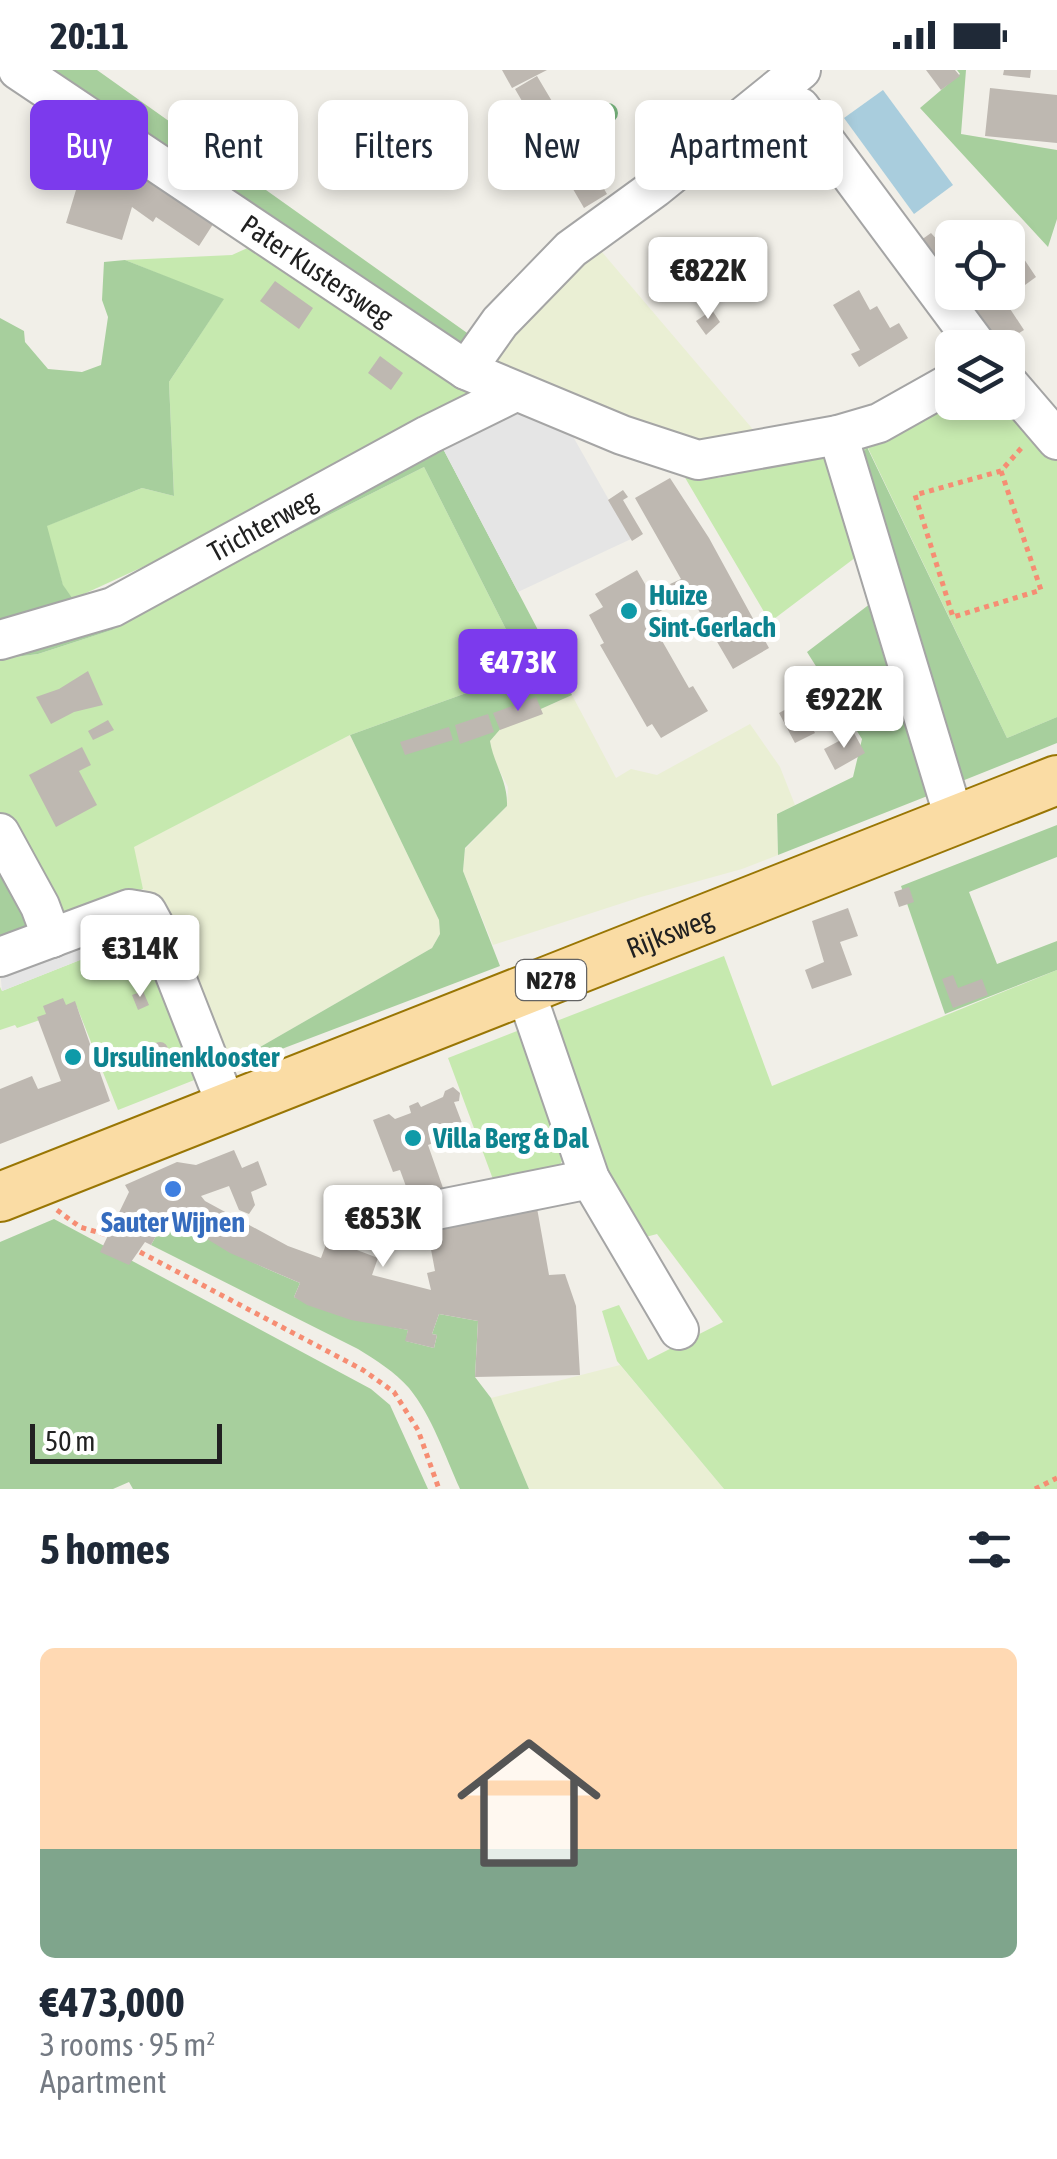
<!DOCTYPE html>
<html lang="en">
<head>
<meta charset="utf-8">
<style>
  :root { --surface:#fff; --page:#f6f6f7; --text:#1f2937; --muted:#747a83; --accent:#7c3aed }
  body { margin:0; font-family:"Asap Condensed",sans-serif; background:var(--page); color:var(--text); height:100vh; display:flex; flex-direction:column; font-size:38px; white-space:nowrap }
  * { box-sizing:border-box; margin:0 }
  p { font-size:32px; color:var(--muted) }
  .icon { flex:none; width:55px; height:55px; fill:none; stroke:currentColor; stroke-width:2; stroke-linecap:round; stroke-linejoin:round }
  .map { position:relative; height:1419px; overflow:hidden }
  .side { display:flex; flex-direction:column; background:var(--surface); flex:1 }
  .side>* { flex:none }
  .banner { position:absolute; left:30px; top:30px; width:998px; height:90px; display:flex; gap:20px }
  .tools { position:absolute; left:935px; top:150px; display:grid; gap:20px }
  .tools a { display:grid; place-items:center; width:90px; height:90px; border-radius:15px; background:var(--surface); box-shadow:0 5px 15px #0003; font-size:50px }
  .scale { position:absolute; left:30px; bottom:25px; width:192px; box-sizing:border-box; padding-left:10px; border:5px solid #212121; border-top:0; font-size:28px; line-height:35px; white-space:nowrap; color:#212121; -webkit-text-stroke:8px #fff; paint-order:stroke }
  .price { position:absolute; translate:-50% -85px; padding:0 22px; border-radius:10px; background:#fff; color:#222; font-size:32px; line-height:65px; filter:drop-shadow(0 2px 5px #0008) }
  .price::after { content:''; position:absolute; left:50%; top:60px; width:30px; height:22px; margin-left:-15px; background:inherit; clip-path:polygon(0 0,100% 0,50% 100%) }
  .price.active { background:var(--accent); color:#fff }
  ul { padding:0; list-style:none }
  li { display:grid; align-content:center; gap:20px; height:530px; padding:0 40px }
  li span { display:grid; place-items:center; height:310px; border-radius:15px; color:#555 }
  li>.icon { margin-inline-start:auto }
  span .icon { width:180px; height:180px; fill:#fffc; stroke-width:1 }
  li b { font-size:42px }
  h2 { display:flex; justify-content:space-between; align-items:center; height:120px; padding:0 40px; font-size:42px }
  .pill { padding:0 35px; border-radius:15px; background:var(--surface); box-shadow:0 5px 15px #0003; font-size:35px; line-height:90px }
  .pill.active { background:var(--accent); color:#fff }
  .status { display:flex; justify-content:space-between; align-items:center; height:70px; padding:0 50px; background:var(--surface); direction:ltr }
  .status svg { height:28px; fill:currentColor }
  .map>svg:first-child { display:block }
  .farmland { fill:#eaefd4 }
  .grass { fill:#c6e9af }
  .forest { fill:#a7cf9d }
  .parking { fill:#e5e5e5 }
  .water { fill:#a9cddd }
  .building { fill:#beb8b1 }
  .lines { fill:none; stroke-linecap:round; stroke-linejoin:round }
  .minor-casing { stroke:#a5a5a5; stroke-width:42 }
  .major-casing { stroke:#997604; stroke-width:52 }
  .path { stroke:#f68d73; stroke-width:5; stroke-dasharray:5 5; stroke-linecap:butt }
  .minor { stroke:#fff; stroke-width:38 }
  .major { stroke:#fadca4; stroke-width:48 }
  .tree { fill:#75b17b }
  .culture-dot { fill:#0f9aa8; stroke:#fff; stroke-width:4 }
  .shop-dot { fill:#3f7fe0; stroke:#fff; stroke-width:4 }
  .labels { text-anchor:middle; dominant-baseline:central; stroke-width:10; stroke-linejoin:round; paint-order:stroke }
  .shield { fill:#fff; stroke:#646464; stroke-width:2.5 }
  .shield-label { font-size:25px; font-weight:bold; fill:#212121 }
  .street-label { font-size:28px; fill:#212121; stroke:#fff }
  .culture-label { font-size:28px; font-weight:bold; fill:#0d838f; stroke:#fff; text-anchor:start }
  .shop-label { font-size:28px; font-weight:bold; fill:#366cbe; stroke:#fff }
</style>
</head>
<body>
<div class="status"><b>20:11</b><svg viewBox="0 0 49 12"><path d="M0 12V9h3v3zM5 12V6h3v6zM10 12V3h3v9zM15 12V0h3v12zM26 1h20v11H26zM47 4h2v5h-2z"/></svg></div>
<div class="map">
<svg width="1057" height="1419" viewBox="0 0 1057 1419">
  <rect width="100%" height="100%" fill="#f1efe8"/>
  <path class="farmland" d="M596,175L756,363L688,370L668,365L486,288Z
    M572,625L616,708L631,699L657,705L750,654L780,697L795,735L777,744L778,785L742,799L641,827L493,875L463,801L465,779L507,736L508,717L492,686L490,671L503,656Z
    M350,665L439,850L440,864L432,878L229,995L164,839L143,819L133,777Z
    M620,1295L724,1419H529L491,1328Z"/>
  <path class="grass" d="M254,175L479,318L171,484L73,529L63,516L46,456L142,418L174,426L169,312L223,230L125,190L232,185Z
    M952,332H1008L1057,375V647L1007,668L868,378L860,389L849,347Z
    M805,383L821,386L833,394L864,481L770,552L677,394L718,408Z
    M424,397L527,601L350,665L134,777L143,819L72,848L62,847L0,751V589L38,584L112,560L222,499Z
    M133,851L202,1007L118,1040L77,937L17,958L15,955L0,960V917L2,921L128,871L122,853Z
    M724,886L772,1016L1057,900V1419H724L617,1291L602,1241L619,1235L648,1290L723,1252L657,1164L638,1169L618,1133L554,952Z
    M530,956L566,1084L557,1100L494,1112L448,988Z"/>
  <path class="forest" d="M51,0H97L470,265L465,280Z
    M957,0H966L961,64L1057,80V149L1048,177L920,38L960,4Z
    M125,190L224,229L169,312L174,426L142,418L47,456L63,515L73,529L43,540L0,549V248L24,261L25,272L48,299L82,302L101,295L108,247L102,230L104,192Z
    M439,371L572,625L503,656L490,671C494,695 508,711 507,736L465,778L463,801L500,896L237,996L229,995L432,878L440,864L439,850L350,665L527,601L424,397L222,499L112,560L38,584L0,589V572Z
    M867,377L1007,668L1057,647V673L962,711L860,389Z
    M879,527L930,725L778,785L777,744L853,707L862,669L807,582Z
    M1057,755V787L969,822L997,894L1057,871V900L945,944L901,816Z
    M0,774L29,826L30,864L0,875Z
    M178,1145C215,1177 255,1194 300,1213L294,1227L351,1248L408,1260L406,1271L434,1278L437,1265L432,1264L439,1244L478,1251L475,1307L491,1328L529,1419H460C445,1386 432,1346 409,1318C395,1302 376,1290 358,1279L151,1175L161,1157L170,1161Z
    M54,1149L371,1319L390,1335L428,1419H133L129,1412L113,1419H0V1172Z"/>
  <path class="parking" d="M505,339L571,363L631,469L518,522L439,371Z
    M122,853L128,871L2,921L0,900Z"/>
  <path class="water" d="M883,20L953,115L914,144L844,48Z"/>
  <path class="building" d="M502,0H547L512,18Z
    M926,0H955L960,6L941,20Z
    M1004,0H1031L1030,8L1003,5Z
    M537,6L607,124L584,138L515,19Z
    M990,18L1057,25V73L985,66Z
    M92,67L217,148L199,176L156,147L153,152L132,137L122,170L66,153Z
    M931,163L949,183L930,196L914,175Z
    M1024,189L1036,207L1025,215L1012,197Z
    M275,211L313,238L299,259L260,231Z
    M859,220L870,240L877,236L890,258L899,253L908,268L859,297L851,284L860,280L833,235Z
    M956,222H999L1024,260L995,278Z
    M712,240L720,252L706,265L696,251Z
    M380,286L403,303L391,320L368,303Z
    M670,408L709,468L769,578L733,599L692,529L682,535L679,530L649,548L689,618L693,616L708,641L661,668L652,654L647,657L600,575L604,573L589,545L603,537L595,524L637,500L654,530L673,519L670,514L681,509L635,428Z
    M623,420L628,427L623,430L643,464L632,471L608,430Z
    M88,601L103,635L74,642L51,654L36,627L59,619Z
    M536,627L543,644L500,660L493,643Z
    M799,632L815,663L795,673L779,643Z
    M488,644L494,662L460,674L455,655Z
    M108,650L114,660L93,670L88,661Z
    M449,657L453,670L405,685L400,672Z
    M854,663L865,683L835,700L824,679Z
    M82,677L91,695L79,701L97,735L56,757L29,705Z
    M909,817L914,832L899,837L894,822Z
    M848,838L858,866L840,872L852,905L812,919L805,900L824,892L812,851Z
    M953,905L958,918L982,909L988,925L953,938L942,909Z
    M143,921L149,935L138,940L132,925Z
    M63,928L66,935L75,931L110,1031L0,1074V1019L32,1006L38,1019L61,1011L37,947L46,944L43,936Z
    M152 980a8 8 0 1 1 16 0a8 8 0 1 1-16 0Z
    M453,1017L460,1023L459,1031L454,1032L465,1061L428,1075L443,1118L411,1130L400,1100L393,1102L373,1050L389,1044L395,1049L411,1043L409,1036L418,1032L421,1037L443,1027L445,1021Z
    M234,1080L242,1098L258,1091L267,1115L251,1122L255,1135L249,1144L239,1140L229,1116L201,1126L205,1131L288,1176L321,1188L328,1169L378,1188L372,1205L431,1220L427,1203L435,1201L427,1158L537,1138L549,1205L565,1204L576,1236L580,1305L475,1307L478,1251L439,1244L432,1264L437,1265L434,1278L405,1271L408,1260L351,1250L307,1235L294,1227L300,1213L230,1183L207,1169L178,1145L170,1161L161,1157L151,1175L145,1172L129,1195L100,1182L129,1122L125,1115L177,1092L196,1095Z"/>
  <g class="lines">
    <g class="minor-casing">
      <g id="minor">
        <path id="s1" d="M18,0L466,300L622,365L698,390L838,365L879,353L952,312"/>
        <path d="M800,37L979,278"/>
        <path d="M466,300L500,252L571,179L655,118L801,0"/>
        <path d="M1008,313L1057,370"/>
        <path d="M838,365L955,751"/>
        <path id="s2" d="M0,570L113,537L428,365L515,322"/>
        <path d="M0,763L40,836L52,868"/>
        <path d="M0,887L129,839L147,842L159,864L227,1037"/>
        <path d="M525,920L590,1109L679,1260"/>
        <path d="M426,1142L590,1109"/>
      </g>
    </g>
    <g class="major-casing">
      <g id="major">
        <path id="s3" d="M0,1127L1057,710"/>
      </g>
    </g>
    <path class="path" d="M1001,401L1041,520L953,547L915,425L1001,401L1024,375
      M57,1140L80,1157L107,1165
      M140,1182L363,1300L394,1322L418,1360L439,1419
      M1035,1419L1057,1408"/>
    <use href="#minor" class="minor"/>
    <use href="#major" class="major"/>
  </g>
  <circle class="tree" cx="608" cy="43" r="10"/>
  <g class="culture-dot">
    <circle cx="629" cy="541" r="10"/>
    <circle cx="73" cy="987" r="10"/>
    <circle cx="413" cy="1068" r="10"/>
  </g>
  <circle class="shop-dot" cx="173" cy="1119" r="10"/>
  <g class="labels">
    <rect class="shield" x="516" y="890" width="70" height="40" rx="8"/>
    <g class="shield-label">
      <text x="551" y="910">N278</text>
    </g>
    <g class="street-label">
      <text stroke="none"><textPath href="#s1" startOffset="360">Pater Kustersweg</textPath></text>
      <text stroke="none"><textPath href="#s2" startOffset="288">Trichterweg</textPath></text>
      <text stroke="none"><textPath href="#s3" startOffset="720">Rijksweg</textPath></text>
    </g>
    <g class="culture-label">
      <text x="649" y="525">Huize<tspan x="649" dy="32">Sint-Gerlach</tspan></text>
      <text x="93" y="987">Ursulinenklooster</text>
      <text x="433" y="1068">Villa Berg &amp; Dal</text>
    </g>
    <g class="shop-label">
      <text x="173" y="1152">Sauter Wijnen</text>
    </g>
  </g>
</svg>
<div class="tools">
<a><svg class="icon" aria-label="locate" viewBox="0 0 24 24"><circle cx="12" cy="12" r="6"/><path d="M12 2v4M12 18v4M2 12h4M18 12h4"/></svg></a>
<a><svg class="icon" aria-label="layers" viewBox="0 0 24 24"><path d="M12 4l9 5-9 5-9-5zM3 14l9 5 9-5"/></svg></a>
</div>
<div class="scale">50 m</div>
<b class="price" style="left:708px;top:252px">€822K</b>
<b class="price active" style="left:518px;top:644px">€473K</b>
<b class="price" style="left:844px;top:681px">€922K</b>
<b class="price" style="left:140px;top:930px">€314K</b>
<b class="price" style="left:383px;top:1200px">€853K</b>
<div class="banner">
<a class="pill active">Buy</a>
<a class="pill">Rent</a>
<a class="pill">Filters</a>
<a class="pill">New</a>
<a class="pill">Apartment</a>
</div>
</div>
<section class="side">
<h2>5 homes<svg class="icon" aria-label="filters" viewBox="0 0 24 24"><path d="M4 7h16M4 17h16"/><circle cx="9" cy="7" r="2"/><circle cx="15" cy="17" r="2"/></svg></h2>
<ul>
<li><span style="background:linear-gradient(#ffd9b3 65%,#7fa58c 0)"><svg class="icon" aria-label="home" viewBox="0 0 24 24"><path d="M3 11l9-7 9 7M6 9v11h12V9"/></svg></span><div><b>€473,000</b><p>3 rooms · 95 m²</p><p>Apartment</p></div></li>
</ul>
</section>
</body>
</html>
